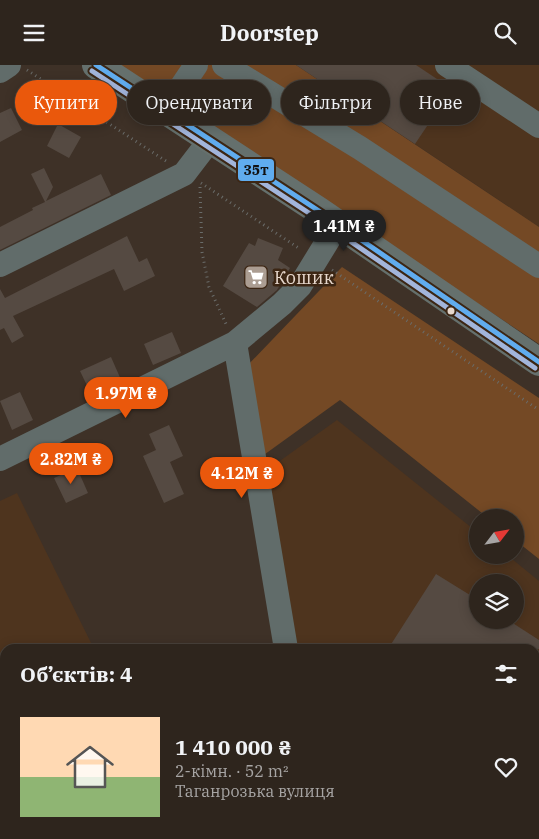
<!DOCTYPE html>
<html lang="uk">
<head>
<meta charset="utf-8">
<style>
  :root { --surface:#2e251d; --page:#362d26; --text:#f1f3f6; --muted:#a7a5a4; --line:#49423b; --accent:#ea580c }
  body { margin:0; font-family:"IBM Plex Serif",serif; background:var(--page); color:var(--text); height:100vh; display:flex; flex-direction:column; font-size:19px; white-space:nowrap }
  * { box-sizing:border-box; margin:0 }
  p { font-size:16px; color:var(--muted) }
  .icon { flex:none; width:28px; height:28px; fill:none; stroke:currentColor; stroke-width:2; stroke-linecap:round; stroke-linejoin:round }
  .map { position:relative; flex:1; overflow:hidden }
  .panel { position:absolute; left:0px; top:579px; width:540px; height:196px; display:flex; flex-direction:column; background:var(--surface); border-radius:15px 15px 0 0; box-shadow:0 2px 12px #0003,0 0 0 1px var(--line) }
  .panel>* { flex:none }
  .hud { position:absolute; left:15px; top:15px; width:510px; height:45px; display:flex; gap:10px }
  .needle { width:32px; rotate:59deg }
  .controls { position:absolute; left:469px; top:444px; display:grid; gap:10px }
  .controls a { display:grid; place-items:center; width:55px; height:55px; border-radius:50%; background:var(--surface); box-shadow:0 2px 12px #0003,0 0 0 1px var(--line); font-size:25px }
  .price { position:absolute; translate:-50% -42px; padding:0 11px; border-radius:18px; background:var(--accent); color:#fff; font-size:16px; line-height:32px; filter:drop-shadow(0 1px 2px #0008) }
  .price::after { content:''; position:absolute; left:50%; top:30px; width:15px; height:11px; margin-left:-8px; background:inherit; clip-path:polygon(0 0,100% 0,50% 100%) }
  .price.current { background:#222; color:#fff }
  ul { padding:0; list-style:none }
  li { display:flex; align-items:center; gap:15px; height:125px; padding:0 20px }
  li+li { border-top:1px solid var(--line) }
  li span { display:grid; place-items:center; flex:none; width:140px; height:100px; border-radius:0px; color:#555 }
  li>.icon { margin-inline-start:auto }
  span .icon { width:60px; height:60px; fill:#fffc; stroke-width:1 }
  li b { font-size:21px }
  h2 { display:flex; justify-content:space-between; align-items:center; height:60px; padding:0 20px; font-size:21px }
  .tag { padding:0 18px; border-radius:22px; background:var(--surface); box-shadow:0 2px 12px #0003,0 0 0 1px var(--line); font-size:18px; line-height:45px }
  .tag.current { background:var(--accent); color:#fff }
  header { display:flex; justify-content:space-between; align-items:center; height:65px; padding:0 20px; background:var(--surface); font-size:22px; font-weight:700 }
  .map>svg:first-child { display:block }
  .built { fill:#4e341e; fill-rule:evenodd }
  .green { fill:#744925 }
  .building { fill:#554a42 }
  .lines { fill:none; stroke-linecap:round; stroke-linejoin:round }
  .path { stroke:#6a6c6a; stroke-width:3; stroke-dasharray:1 4; stroke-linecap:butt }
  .minor { stroke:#616c6a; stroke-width:24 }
  .highway { stroke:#65706d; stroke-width:28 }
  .bus-1-casing { stroke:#3c2614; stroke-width:9 }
  .bus-2-casing { stroke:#3c2614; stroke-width:9 }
  .bus-1 { stroke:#60acee; stroke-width:5 }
  .bus-2 { stroke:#a2b5db; stroke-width:5 }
  .bus-dot { fill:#e6d7cc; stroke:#3c2614; stroke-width:2 }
  .labels { text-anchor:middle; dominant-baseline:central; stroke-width:5; stroke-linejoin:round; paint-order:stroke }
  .poi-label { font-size:18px; fill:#e6d7cc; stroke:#3c2614; text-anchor:start }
  .line-badge { stroke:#3c2614; stroke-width:2 }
  .pale-badge-label { font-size:14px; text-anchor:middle; font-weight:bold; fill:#111 }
</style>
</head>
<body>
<header><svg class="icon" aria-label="menu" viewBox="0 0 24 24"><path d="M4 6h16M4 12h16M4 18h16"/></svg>Doorstep<svg class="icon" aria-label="search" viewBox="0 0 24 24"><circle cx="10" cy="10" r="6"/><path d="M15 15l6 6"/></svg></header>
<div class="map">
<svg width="539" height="774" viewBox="0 0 539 774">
  <rect width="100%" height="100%" fill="#3e3127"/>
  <path class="built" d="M296,0H539V162L415,79Z
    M337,355L477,467L478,490H507L539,516V774H322L321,770H535V584H291L263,408ZM478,518H515V555H478Z
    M17,428L94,584H5V770H185L187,774H0V436Z"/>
  <path class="green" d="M118,0H296L539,162V279Z
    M342,202L539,333V494L515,475V452H487L340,335L261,392L246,302Z"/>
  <path class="building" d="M296,0H416L452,24L415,79Z
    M11,43L22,65L0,77V48Z
    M58,59L81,72L69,93L47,81Z
    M44,103L53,122L46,136L101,109L111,130L0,185V162L33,145L32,143L45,137L31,109Z
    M127,171L139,197L147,193L155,211L124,226L114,204L13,251L24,271L12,278L4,263L0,265V224L5,233Z
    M258,173L283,183L278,195L290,203L277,225L257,242L223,221L249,178L255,181Z
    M172,267L181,288L153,300L144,279Z
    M111,292L122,317L92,331L80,306Z
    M20,327L33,355L12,365L0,336Z
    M169,360L183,391L170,397L184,429L164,438L143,391L156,385L149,369Z
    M77,403L88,428L66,438L54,413Z
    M436,509L478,535V555H508L539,575V584H388Z"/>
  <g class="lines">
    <path class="path" d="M27,5L166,96
      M201,118L300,184
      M200,122L202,187L209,222L227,261
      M332,205L539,345"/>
    <path class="minor" d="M224,0L360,83L539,201
      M447,0L539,61
      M0,6L9,0
      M165,46L196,0
      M0,200L184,109L210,75
      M235,278L286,584
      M0,394L235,278L282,239L300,221L338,159
      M0,757L5,754
      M144,770L146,774
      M316,770V774"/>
    <path class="highway" d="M96,0L319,146L539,297"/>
    <g class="bus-1-casing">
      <path id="bus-1" d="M96,0L319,146L539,297"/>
    </g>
    <g class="bus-2-casing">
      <path id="bus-2" d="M92,6L315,152L535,303"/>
    </g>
    <use href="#bus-1" class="bus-1"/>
    <use href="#bus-2" class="bus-2"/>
  </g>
  <defs>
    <g id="supermarket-square" transform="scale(1.25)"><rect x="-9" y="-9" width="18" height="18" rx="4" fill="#ab9d92" stroke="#3c2614"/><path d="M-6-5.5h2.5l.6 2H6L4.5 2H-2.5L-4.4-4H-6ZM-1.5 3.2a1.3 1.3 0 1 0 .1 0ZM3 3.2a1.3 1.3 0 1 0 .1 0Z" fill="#fff"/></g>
  </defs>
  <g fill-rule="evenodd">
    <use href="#supermarket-square" x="256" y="212"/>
  </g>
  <circle class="bus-dot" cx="451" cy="246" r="4.5"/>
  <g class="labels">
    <g class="poi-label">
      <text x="274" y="212">Кошик</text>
    </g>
  </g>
  <rect class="line-badge" x="237" y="93" width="38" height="24" rx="5" fill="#60acee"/>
  <g class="pale-badge-label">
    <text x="256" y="110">35т</text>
  </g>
</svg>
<div class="controls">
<a><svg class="needle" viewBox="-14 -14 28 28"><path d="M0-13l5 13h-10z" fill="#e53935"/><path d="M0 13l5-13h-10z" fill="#a7a5a4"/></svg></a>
<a><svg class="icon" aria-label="layers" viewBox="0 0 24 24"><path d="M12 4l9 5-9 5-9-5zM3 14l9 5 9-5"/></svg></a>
</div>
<b class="price current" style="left:344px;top:187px">1.41M ₴</b>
<b class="price" style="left:126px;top:354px">1.97M ₴</b>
<b class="price" style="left:71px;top:420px">2.82M ₴</b>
<b class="price" style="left:242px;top:434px">4.12M ₴</b>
<div class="hud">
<a class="tag current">Купити</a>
<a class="tag">Орендувати</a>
<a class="tag">Фільтри</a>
<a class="tag">Нове</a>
</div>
<section class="panel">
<h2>Об’єктів: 4<svg class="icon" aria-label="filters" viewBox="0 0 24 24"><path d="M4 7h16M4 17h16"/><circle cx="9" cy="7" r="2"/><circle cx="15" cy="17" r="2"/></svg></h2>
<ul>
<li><span style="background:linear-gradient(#ffd9b3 60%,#8fb573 0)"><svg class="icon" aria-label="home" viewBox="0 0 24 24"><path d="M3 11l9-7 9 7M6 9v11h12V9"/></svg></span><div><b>1 410 000 ₴</b><p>2-кімн. · 52 m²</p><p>Таганрозька вулиця</p></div><svg class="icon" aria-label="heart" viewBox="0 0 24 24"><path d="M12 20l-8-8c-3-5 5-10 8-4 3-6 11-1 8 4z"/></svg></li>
</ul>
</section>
</div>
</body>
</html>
